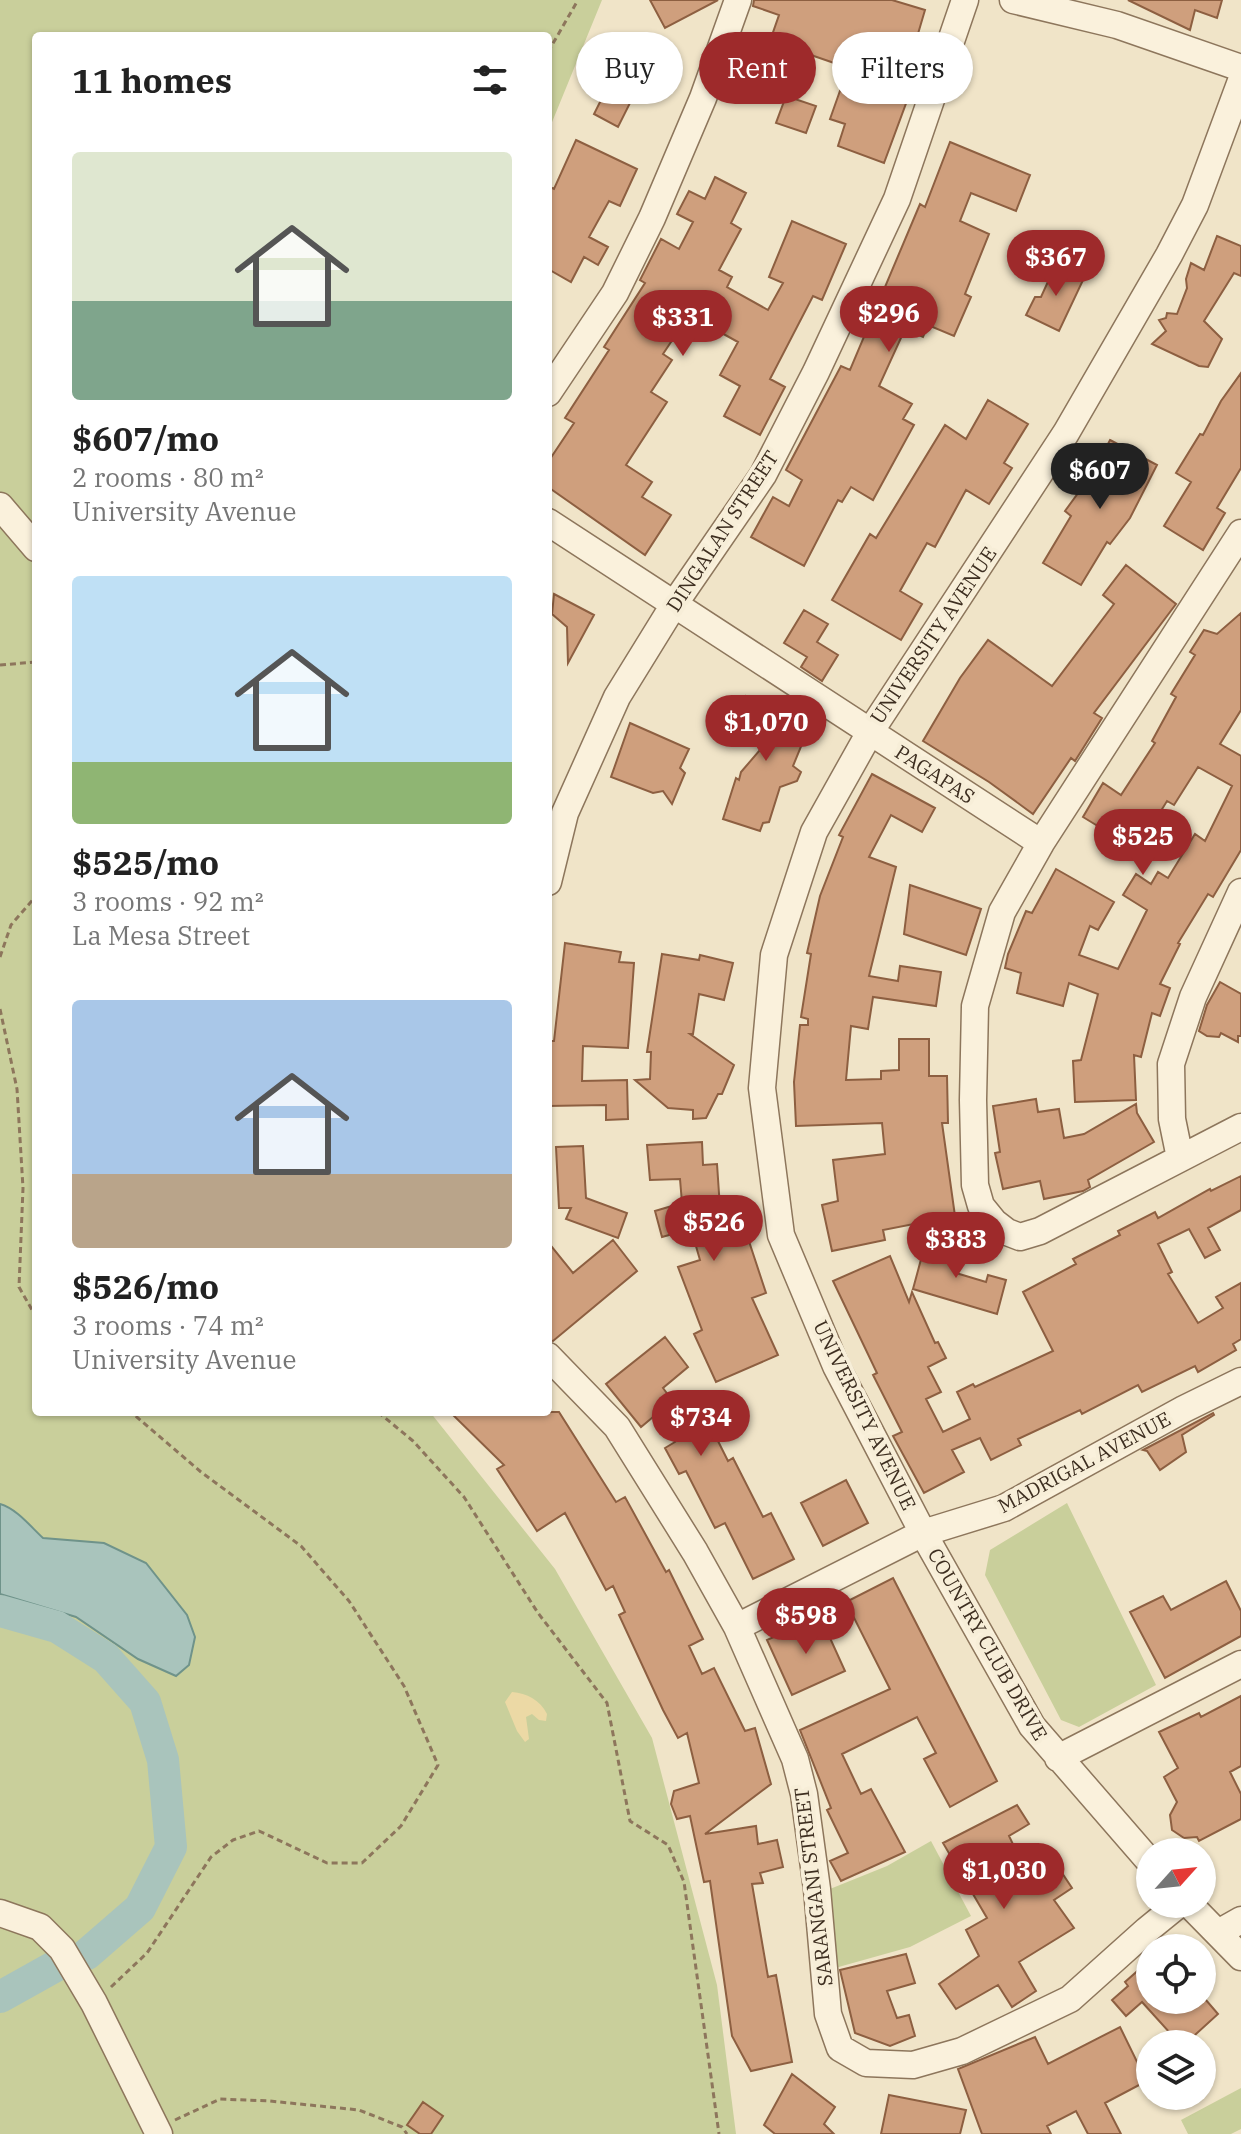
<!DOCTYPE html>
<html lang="en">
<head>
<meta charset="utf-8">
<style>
  :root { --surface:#fff; --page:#f2f2f2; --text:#222; --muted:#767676; --accent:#9e2a2b }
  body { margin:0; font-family:"IBM Plex Serif",serif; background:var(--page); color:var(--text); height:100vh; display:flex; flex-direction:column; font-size:30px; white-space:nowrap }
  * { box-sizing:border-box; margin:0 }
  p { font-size:26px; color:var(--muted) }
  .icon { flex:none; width:44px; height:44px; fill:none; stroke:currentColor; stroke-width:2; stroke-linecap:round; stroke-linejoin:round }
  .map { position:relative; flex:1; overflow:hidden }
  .details { position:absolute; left:32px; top:32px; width:520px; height:1384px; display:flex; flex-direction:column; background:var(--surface); border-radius:8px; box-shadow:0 2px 6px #0004 }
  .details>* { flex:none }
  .hud { position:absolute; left:576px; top:32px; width:544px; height:72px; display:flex; gap:16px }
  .needle { width:52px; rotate:63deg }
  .tools { position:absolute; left:1136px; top:1838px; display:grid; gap:16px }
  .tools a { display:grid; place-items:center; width:80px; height:80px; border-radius:50%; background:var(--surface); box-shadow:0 2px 6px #0004; font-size:40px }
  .price { position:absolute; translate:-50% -68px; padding:0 18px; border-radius:28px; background:var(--accent); color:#fff; font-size:26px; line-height:52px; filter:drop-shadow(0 2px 4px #0008) }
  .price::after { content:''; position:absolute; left:50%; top:48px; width:24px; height:18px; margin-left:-12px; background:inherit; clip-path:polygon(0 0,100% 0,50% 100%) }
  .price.on { background:#222; color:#fff }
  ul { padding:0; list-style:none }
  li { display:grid; align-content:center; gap:16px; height:424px; padding:0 40px }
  li span { display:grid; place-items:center; height:248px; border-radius:8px; color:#555 }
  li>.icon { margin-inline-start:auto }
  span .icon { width:144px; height:144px; fill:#fffc; stroke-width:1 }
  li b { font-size:34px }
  h2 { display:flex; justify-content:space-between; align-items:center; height:96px; padding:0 40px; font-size:34px }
  .chip { padding:0 28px; border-radius:36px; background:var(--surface); box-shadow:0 2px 6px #0004; font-size:28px; line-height:72px }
  .chip.on { background:var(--accent); color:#fff }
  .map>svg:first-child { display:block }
  .green { fill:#c9cf9b }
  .sand { fill:#ecd9a5 }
  .water { fill:#a9c4bc; stroke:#6f938a; stroke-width:2 }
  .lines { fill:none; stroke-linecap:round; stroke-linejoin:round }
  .river { stroke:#a9c4bc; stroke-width:32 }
  .building { fill:#cf9f7d; stroke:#8d5f41; stroke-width:2 }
  .minor-casing { stroke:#8d765c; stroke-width:29 }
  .path { stroke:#8d765c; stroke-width:3; stroke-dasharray:6 4; stroke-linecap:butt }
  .minor { stroke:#faf1dc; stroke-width:26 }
  .labels { text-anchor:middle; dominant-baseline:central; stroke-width:8; stroke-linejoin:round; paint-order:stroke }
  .street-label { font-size:20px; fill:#3d2e20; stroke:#f7eed8 }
</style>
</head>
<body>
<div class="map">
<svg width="1241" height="2134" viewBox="0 0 1241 2134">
  <rect width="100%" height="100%" fill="#f0e4c8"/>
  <path class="green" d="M0,0H602L548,132V36H36V1412H430L555,1569L652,1738L717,1985L736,2134H0Z
    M1067,1503L1156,1685L1079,1727L1061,1720L985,1575L990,1550Z
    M931,1841L971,1916L910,1947L835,1968L825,1891L887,1866Z
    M1241,2088V2129L1231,2134H1188L1181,2120Z"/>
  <path class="sand" d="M512,1692C527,1693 540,1700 547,1714L546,1721L539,1720L532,1714L526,1717L529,1739L525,1742L517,1731L505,1702Z"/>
  <path class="water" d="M0,1504C17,1509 30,1526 43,1538L104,1543L146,1563L187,1615L195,1637L189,1665L176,1676L138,1659L76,1617L0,1594Z"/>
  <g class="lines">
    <path class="river" d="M0,1611L57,1627L106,1658L145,1702L163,1760L171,1847L140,1908L87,1954
      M0,1997L61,1963"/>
  </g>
  <path class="building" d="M650,0H718L665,28Z
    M754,0H892L925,10L900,95L908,98L884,163L838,146L845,124L830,119L847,71L836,68L837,64L770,41L779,15L753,6Z
    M1128,0H1222L1217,18L1195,10L1190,30Z
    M608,86L632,99L618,127L594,114Z
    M786,96L816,106L806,133L776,123Z
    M576,140L637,169L620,206L609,201L589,237L608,247L598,265L584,257L571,282L548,269V186L554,189Z
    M950,142L1030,175L1016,211L971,193L960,221L989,234L965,294L971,297L954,336L928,325L923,337L905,329L879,386L912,404L903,419L914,425L873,500L851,487L842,502L838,500L804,566L751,537L773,497L789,506L802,480L786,470L841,366L850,370L920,204L925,207Z
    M715,177L746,193L731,223L741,229L719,270L732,277L727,287L768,310L783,283L769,277L792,221L846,244L822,300L813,296L770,379L785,387L760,435L724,416L740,386L720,375L738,342L718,331L721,324L693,309L663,354L672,360L651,392L667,402L626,465L652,482L642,497L671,515L645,555L548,487V462L574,423L565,418L609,350L604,347L645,283L640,280L661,239L679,249L693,222L677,214L689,191L705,199Z
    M1217,236L1241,246V276L1234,273L1204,321L1222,339L1208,367L1199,366L1152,344L1166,331L1159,320L1166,318L1167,313L1177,314L1187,288L1186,279L1191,263L1204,270Z
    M1056,264L1084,278L1059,331L1026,315L1035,297H1041Z
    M1241,373V468L1217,508L1225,513L1203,550L1164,526L1191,482L1176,473L1200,434L1203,435L1221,401Z
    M988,400L1028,424L1004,463L1012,468L989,504L966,490L935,547L927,543L900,591L922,604L901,640L832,600L870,534L876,538L945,425L966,439Z
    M1110,440L1157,465L1130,518L1110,544L1107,542L1081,585L1043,563L1071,516L1065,511L1084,485L1086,486Z
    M1126,565L1176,604L1094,713L1102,718L1075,761L1071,758L1033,814L989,782L923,741L960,678L988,640L1052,686L1114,604L1103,595Z
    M554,594L594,615L568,663L567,627L552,614Z
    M804,610L828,624L817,642L838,655L822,681L801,667L807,657L784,643Z
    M1241,613V710L1220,744L1241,756V850L1213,897L1208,894L1178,943L1180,944L1160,984L1170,988L1160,1016L1152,1013L1141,1057L1134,1055L1136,1100L1075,1102L1073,1061L1081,1060L1098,994L1069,983L1063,1006L1017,993L1021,973L1005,968L1008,954L1026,911L1032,913L1056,869L1114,902L1098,930L1090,926L1079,955L1118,969L1147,910L1123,895L1136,874L1151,884L1158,872L1168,878L1195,834L1205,841L1232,786L1198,767L1174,805L1167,801L1137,850L1083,817L1103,783L1121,795L1155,743L1152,741L1176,697L1171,694L1195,655L1190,652L1204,630L1217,634Z
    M746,696L811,722L793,766L801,772L797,781L780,787L769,822L763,823L760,831L723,819L736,778L739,780L741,772L760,750L739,713Z
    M630,723L689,749L680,768L685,773L672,804L663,791L653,793L611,777Z
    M872,774L935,808L922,832L891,815L869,857L896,867L869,976L898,981L900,966L941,972L936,1006L873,997L868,1029L851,1026L846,1080L881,1079V1071L899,1070V1039H929V1076H947L948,1123H942L955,1216L883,1230L885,1240L832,1251L822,1205L838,1201L833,1160L885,1154L882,1123L796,1126L794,1082L800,1025H808V1019L801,1017L811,954L807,953L820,896L843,837L839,835Z
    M910,885L981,909L966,955L904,934Z
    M565,943L621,952L619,962L634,963L628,1048L583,1046L582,1081L627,1080L628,1119L606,1120V1105L548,1106L550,1041H554Z
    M662,954L699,960L700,955L733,963L724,1000L699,994L693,1034H690L734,1065L722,1094H718L706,1118L693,1119V1110L668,1108L635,1080L650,1079L651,1052H647Z
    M1220,982L1241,994V1036H1238V1042L1221,1033L1219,1037L1207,1036L1199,1031L1207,1005Z
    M1036,1099L1038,1112L1059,1109L1064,1138L1084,1134L1136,1104L1137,1113L1154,1142L1088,1180L1090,1187L1083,1191L1044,1199L1040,1181L1003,1189L995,1153L1000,1152L993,1106Z
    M702,1142L703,1165L717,1164L720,1208L723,1207L725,1214L739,1211L766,1293L752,1298L778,1355L716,1382L694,1334L702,1330L678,1267L700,1260L691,1229L662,1237L655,1211L682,1203L680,1179L650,1180L647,1145Z
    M583,1146L586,1198L627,1213L618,1238L566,1219L571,1208H559L556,1147Z
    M1241,1176V1210L1208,1228L1220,1250L1205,1258L1189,1229L1158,1244L1172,1272L1168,1274L1198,1323L1223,1308L1216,1297L1241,1283V1339L1233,1344L1236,1350L1198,1372L1195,1366L1142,1392L1138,1385L1082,1414L1080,1410L1018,1439L1021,1445L991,1460L980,1438L952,1450L964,1472L924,1493L893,1436L902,1432L873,1375L877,1373L833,1281L890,1256L909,1302L912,1292L935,1343L938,1342L946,1358L928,1367L941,1392L926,1399L943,1432L970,1419L957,1392L973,1384L975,1387L1053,1351L1023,1292L1076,1264L1073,1259L1120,1235L1118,1231L1155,1212L1158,1218L1210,1189L1211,1191Z
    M613,1240L637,1271L553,1341L548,1340V1242L573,1273Z
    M926,1241L962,1252L956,1273L986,1282L988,1275L1006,1280L997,1314L913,1289Z
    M665,1337L688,1367L663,1388L681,1412L699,1403L728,1461L733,1458L763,1517L771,1513L794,1559L753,1579L725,1523L715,1528L686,1471L679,1474L665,1448L675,1442L659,1412L641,1427L606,1384Z
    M450,1412H559L616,1502L625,1497L666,1572L669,1570L703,1639L689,1646L702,1674L714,1668L745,1731L755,1728L771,1784L705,1834L756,1826L758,1844L777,1840L783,1867L760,1873L763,1883L752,1884L768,1977L776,1975L792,2062L751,2071L732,2036L710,1881L704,1882L690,1816L677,1819L671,1804L674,1791L699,1783L687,1733L678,1738L663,1710L619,1615L625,1612L613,1586L606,1590L565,1513L537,1531L497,1469L504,1465Z
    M1213,1413L1214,1415L1182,1435L1186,1452L1160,1470L1147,1451L1143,1450Z
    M846,1480L868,1523L823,1546L801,1503Z
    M893,1578L997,1781L950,1807L924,1759L936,1753L917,1717L842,1754L861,1794L871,1789L905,1852L841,1881L830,1861L848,1853L827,1810L831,1808L800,1730L890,1689L846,1602Z
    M1226,1581L1241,1611V1636L1165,1678L1130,1612L1163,1596L1171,1610Z
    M820,1616L845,1671L792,1695L767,1640Z
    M1241,1696V1766L1230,1772L1241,1794V1819L1199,1841L1197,1837L1184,1838L1172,1830L1170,1815L1177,1802L1164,1777L1178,1768L1159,1732L1199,1713L1201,1717Z
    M1017,1805L1029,1824L1009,1836L1032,1884L1058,1867L1072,1888L1054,1900L1074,1928L1019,1962L1036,1991L1012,2007L998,1985L956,2009L939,1984L979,1956L966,1930L987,1918L943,1843Z
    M906,1954L915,1983L887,1991L897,2018L909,2015L915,2036L890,2046L855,2033L840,1970Z
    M1150,1960V2000H1206L1218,2014L1185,2044H1180L1142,2002L1126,2016L1112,2000L1128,1986L1125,1982Z
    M1120,2027L1143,2074L1138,2078L1141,2084L1105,2103L1121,2134H1088L1076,2111L1047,2126L1051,2134H982L958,2069L1035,2037L1048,2064Z
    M792,2074L835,2107L824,2124L834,2134H775L764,2125Z
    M889,2095L966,2110L960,2134H881Z
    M423,2102L443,2116L431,2134H420L407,2125Z"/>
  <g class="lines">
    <g class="minor-casing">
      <path id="minor" d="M1013,0L1117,25L1241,68
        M548,393L615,293L652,218L703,98L738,0
        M0,506L36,548
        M548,522L1041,843
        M1241,533L1041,843L1002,912L975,1006L973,1100L975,1185L981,1206L994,1222L1007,1232L1020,1237L1040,1231L1241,1127
        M548,882L565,813L617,697L675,603L763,475L816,372L897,199L965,0
        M1180,1158L1172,1119L1171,1064L1193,997L1241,892
        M548,1356L617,1427L695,1552L737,1627L795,1759L804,1794L817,1889L828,2014L840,2048L866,2063L913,2065L962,2051L1070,1999L1147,1930L1179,1904
        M737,1627L923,1533L1004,1508L1184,1409L1241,1381
        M1058,1758L1241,1664
        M1150,1862L1032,1726L923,1533L836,1366L781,1235L762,1088L774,955L814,832L870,732L1066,433L1169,255L1195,205L1241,81
        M1189,1904L1241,1957
        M0,1913L40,1927L62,1949L94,2003L159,2134
        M1218,1933L1241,1920"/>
    </g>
    <path class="path" d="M548,52L578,0
      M0,665L36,662
      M0,957L11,925L36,896
      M0,1009L17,1089L23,1188L19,1287L36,1317
      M378,1412L413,1441L464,1497L538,1613L607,1703L630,1821L668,1845L684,1882L719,2134
      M111,1987L147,1953L211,1857L233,1840L259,1831L327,1863H362L401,1826L438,1765L404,1686L349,1601L301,1546L201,1472L131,1412
      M175,2120L220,2099L270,2101L359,2110L402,2127L407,2134"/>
    <use href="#minor" class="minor"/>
  </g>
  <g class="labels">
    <g class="street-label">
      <text transform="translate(722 531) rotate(-57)">DINGALAN STREET</text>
      <text transform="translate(933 635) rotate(-56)">UNIVERSITY AVENUE</text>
      <text transform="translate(935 774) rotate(33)">PAGAPAS</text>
      <text transform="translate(865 1415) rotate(64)">UNIVERSITY AVENUE</text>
      <text transform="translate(1084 1462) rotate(-28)">MADRIGAL AVENUE</text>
      <text transform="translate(988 1644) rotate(60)">COUNTRY CLUB DRIVE</text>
      <text transform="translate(813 1887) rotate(-97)">SARANGANI STREET</text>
    </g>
  </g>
</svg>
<div class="tools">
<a><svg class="needle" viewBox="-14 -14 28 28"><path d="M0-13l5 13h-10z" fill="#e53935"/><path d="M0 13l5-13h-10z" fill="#767676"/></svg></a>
<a><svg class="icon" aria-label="locate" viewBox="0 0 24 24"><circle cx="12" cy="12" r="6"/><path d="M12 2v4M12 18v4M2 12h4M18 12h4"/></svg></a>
<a><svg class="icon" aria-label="layers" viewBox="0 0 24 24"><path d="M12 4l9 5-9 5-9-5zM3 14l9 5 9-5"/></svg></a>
</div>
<b class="price" style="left:1056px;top:298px">$367</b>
<b class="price" style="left:889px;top:354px">$296</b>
<b class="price" style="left:683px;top:358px">$331</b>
<b class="price on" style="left:1100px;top:511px">$607</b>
<b class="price" style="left:766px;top:763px">$1,070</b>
<b class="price" style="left:1143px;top:877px">$525</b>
<b class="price" style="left:714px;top:1263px">$526</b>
<b class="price" style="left:956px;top:1280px">$383</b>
<b class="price" style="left:701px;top:1458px">$734</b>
<b class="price" style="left:806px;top:1656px">$598</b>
<b class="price" style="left:1004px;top:1911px">$1,030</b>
<div class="hud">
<a class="chip">Buy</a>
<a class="chip on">Rent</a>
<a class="chip">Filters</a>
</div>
<section class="details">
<h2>11 homes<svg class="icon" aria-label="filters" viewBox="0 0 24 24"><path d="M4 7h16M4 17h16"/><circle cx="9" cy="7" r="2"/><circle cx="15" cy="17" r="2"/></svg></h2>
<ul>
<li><span style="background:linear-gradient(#dfe7d0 60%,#7fa58c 0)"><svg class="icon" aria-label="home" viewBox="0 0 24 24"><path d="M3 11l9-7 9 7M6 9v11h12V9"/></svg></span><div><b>$607/mo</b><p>2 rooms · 80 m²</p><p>University Avenue</p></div></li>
<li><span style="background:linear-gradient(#bfe0f5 75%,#8fb573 0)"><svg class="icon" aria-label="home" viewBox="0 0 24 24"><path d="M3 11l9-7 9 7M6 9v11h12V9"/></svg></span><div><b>$525/mo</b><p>3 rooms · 92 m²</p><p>La Mesa Street</p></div></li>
<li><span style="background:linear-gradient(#a9c7e8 70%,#b9a48a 0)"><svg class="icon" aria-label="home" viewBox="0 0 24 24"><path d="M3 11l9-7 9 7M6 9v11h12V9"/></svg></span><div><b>$526/mo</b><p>3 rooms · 74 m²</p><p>University Avenue</p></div></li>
</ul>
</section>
</div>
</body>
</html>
